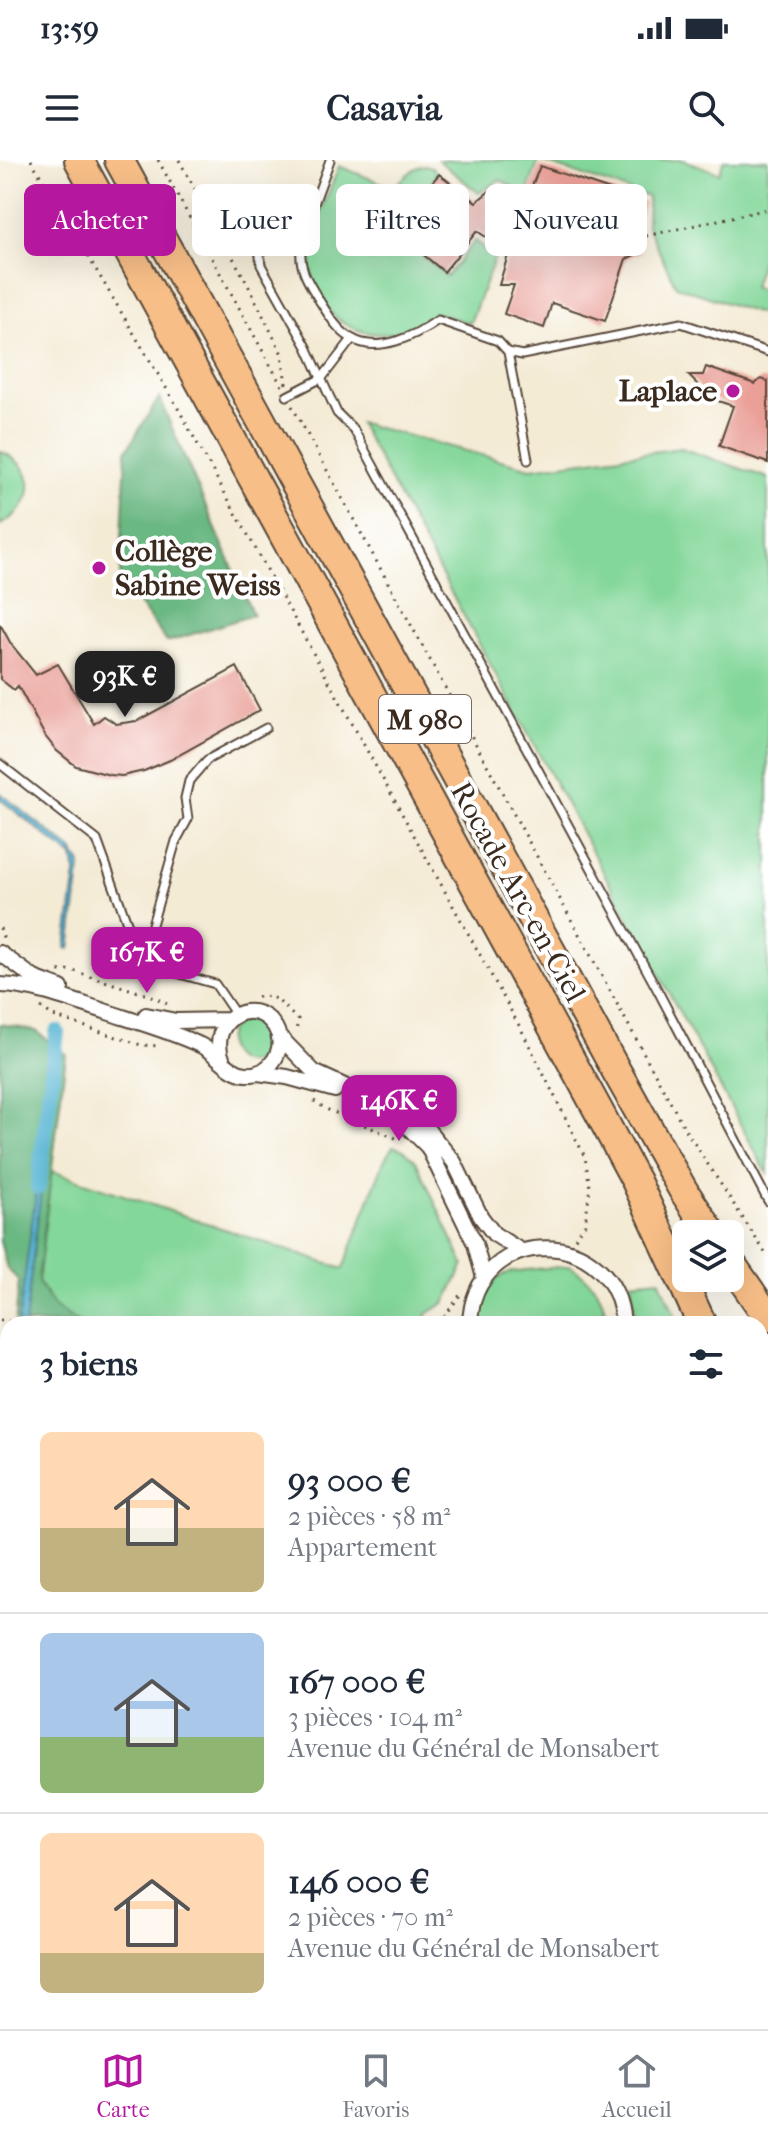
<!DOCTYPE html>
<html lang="fr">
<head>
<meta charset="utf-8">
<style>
  :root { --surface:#fff; --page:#f2f2f3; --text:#1f2937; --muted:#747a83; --line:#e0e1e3; --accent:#b5179e }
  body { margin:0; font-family:"IM FELL French Canon",serif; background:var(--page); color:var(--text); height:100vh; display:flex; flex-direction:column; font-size:30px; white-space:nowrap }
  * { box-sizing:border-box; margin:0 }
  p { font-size:26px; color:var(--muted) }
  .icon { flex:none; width:44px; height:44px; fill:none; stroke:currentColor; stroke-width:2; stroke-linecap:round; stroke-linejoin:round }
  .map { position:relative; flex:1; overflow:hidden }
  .sheet { position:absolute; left:0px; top:1156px; width:768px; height:714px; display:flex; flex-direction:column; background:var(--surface); border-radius:24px 24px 0 0; box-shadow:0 8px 32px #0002 }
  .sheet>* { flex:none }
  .top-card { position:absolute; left:24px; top:24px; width:720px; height:72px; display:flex; gap:16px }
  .tools { position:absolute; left:672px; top:1060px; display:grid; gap:16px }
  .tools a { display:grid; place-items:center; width:72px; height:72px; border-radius:12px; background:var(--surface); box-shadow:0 8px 32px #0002; font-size:40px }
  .price { position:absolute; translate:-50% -68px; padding:0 18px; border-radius:16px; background:var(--accent); color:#fff; font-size:26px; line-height:52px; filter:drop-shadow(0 2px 4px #0008) }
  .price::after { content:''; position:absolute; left:50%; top:48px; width:24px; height:18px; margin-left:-12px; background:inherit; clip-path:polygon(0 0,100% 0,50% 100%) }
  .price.on { background:#222; color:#fff }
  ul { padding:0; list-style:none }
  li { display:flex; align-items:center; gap:24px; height:200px; padding:0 40px }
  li+li { border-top:2px solid var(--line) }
  li span { display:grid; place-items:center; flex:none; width:224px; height:160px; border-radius:12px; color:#555 }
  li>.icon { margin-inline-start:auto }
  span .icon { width:96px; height:96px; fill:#fffc; stroke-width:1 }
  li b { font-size:34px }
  h2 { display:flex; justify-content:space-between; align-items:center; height:96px; padding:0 40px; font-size:34px }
  .chip { padding:0 28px; border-radius:12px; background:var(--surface); box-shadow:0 8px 32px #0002; font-size:28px; line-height:72px }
  .chip.on { background:var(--accent); color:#fff }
  .status { display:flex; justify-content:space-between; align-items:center; height:56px; padding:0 40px; background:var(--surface); direction:ltr }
  .status svg { height:22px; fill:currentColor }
  header { display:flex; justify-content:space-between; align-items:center; height:104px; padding:0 40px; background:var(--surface); font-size:36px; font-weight:800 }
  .menu { display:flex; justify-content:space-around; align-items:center; height:112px; border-top:2px solid var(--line); background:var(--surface); font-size:22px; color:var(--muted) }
  .menu a { display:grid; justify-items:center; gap:4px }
  .menu .on { color:var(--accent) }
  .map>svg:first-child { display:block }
  .green { fill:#83d79a; stroke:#5f805c; stroke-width:2 }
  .forest { fill:#6ab882; stroke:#527150; stroke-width:2 }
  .water { fill:#53b3d2; stroke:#476e78; stroke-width:2 }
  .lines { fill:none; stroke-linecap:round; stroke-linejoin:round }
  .canal { stroke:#53b3d2; stroke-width:16 }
  .building { fill:#ea9f97 }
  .lane-casing { stroke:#574739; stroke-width:11 }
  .street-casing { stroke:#574739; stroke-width:18 }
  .highway-casing { stroke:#574739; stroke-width:32 }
  .path { stroke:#574739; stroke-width:3; stroke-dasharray:2 6; stroke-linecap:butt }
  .lane { stroke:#fff; stroke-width:7 }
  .street { stroke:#fff; stroke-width:14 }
  .highway { stroke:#f7be87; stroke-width:28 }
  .poi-dot { fill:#b5179e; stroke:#fff; stroke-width:3 }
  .labels { text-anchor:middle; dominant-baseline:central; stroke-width:8; stroke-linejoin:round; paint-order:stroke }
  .shield { fill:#fff; stroke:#766a62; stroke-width:2 }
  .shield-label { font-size:28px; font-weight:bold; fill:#3b2a1e }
  .poi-label { font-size:30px; font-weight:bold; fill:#3b2a1e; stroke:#fff; text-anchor:end }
  .street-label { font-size:30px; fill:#3b2a1e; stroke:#fff }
</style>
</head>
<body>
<div class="status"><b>13:59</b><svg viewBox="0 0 49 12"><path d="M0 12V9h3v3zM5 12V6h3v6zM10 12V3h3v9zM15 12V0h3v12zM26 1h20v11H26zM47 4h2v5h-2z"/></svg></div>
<header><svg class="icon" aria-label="menu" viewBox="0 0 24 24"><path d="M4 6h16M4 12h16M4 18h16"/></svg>Casavia<svg class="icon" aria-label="search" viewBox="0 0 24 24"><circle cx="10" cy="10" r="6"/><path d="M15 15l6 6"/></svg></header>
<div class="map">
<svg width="768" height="1869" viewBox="0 0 768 1869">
  <rect width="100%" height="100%" fill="#fff"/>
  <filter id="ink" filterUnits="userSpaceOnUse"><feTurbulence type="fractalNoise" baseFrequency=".0125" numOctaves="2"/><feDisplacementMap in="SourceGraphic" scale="16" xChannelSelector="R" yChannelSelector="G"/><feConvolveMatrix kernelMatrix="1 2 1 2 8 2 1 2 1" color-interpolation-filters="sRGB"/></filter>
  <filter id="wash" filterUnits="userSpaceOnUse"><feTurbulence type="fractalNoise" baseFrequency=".006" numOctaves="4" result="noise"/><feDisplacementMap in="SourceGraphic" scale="32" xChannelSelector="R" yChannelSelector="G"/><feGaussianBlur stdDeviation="1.8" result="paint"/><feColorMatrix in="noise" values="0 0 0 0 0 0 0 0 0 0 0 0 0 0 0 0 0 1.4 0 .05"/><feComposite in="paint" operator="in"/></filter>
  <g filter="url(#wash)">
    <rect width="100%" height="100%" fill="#f4ebd5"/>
    <path class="green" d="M438,0H684L719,13L724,0H768V78L753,127L768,132V153H756L676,126L647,67L648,37L539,1L519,53L514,27L500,20L479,33Z
      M425,5L432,7L438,15L389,69L447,116L475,81L495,97L470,163L436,153C381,197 310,168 310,94C311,73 331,28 339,6L391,27C405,21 410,7 425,5Z
      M359,263L531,308L681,288L768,318V1015Z
      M0,291C41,309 37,345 0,365Z
      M227 882a21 21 0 1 1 42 0a21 21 0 1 1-42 0Z
      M393,986L404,990L416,1001L464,1105L446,1142L427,1154V1164H65L29,1158L49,1010L343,1109L384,1001Z
      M570,1106C591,1119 607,1138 606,1164H480C481,1147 488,1121 505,1114C517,1109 555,1108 570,1106Z
      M659,1119L679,1164H636L631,1122Z
      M760,1340L768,1358V1445L760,1432Z
      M760,1485L768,1497V1582L760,1583Z
      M760,1613H768V1860L760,1853Z"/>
    <path class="forest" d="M159,238L253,455L167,482L120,418L126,291Z
      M0,864L36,871L66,894L38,1122L55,1147L80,1164H15L19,1120L7,1109L0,1081Z
      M7,1177H8V1482L0,1478V1186Z"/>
    <path class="water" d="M0,633L72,690L81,704L70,789L66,788L76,713L73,697L0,639Z
      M55,871L60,873L25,1164H18L54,903Z"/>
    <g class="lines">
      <path class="canal" d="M38,1027L57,872"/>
    </g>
    <g id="blocks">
      <path class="building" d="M540,6L645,42L634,77L641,92L626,99L605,161L552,143L544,168L504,154L514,125H499L520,55Z
        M439,14L476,42L492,29L504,31L519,53L492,76L486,77L477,71L444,112L393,69Z
        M706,207L755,224L761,219L768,221V303L719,286L733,246L697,234L699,226L688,215H703Z
        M0,464L11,484L36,515L58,504L94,564L104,556L116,564L137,561L237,507L260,550L170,600L144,611L122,616L110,615L76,606L57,591L45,576L18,526L14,530L0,519Z"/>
    </g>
  </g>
  <g filter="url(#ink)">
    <use href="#blocks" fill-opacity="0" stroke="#574739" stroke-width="2"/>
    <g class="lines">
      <g class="lane-casing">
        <path id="lane" d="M330,0C322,23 304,67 301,89C299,110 309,123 319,140C328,154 337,170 351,178C378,195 416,175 438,160L498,181L508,192L522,195L681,163L768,192
          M259,88L261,105L307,187L337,253L354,270L658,831L768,1041
          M508,192L528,300
          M287,236L322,218L352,179
          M0,604L97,680L141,801
          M236,855L215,824L141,803L176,681L188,659L185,638L189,621L207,600L266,568
          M0,1599L8,1603
          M0,1799L8,1804
          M103,1862L114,1869
          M18,1869L22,1862
          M469,1869L473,1862L483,1869"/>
      </g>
      <g class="street-casing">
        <path id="street" d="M0,793L34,818L61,828
          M0,825C37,826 73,841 107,852C138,862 170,871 200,885C216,892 227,912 246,914C270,916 288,889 275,867C254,833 205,861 223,901
          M146,855L176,861L228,860
          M279,876L314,912L401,952L427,969L454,1002L481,1057L494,1074L521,1091
          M258,913L287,917L335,930
          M404,963L428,987L475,1084L484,1118
          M470,1164C473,1063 617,1063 623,1164
          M760,1459L768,1471
          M0,1826L8,1831
          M59,1862L70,1869
          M147,1869L152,1862"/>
      </g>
      <g class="highway-casing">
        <path id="highway" d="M79,0L598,950L636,1021L702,1164
          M119,0L618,914L683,1030L712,1074
          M730,1102L768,1157
          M760,1297L768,1316"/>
      </g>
      <path class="path" d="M31,0L175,243L521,869L585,997L590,1028L585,1064L574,1080
        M158,0L283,228
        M179,0L247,123L282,194L286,224
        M646,76L768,49
        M292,246L685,969L768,1097
        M0,768L4,780
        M59,811L71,810L154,837L169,845
        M257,837C279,833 281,847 298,859L296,872
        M41,847L53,856L141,885L161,886
        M314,941L326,949L398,979
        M0,1160L28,1164
        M445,1164L443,1159L460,1135
        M760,1715L768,1722"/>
      <use href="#lane" class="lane"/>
      <use href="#street" class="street"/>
      <use href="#highway" class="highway"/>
    </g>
  </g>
  <g class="poi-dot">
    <circle cx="733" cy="231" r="8"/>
    <circle cx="99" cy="408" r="8"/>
  </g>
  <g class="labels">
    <rect class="shield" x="379" y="535" width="92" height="48" rx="6"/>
    <g class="shield-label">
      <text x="425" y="559">M 980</text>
    </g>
    <g class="poi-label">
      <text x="717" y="231">Laplace</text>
      <text x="115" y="391" text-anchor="start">Collège<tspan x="115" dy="34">Sabine Weiss</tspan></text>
    </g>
    <g class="street-label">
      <text transform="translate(518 732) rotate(61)">Rocade Arc-en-Ciel</text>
    </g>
  </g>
</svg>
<div class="tools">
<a><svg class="icon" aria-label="layers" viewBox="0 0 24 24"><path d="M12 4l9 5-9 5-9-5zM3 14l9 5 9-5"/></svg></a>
</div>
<b class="price on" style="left:125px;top:559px">93K €</b>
<b class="price" style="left:147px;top:835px">167K €</b>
<b class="price" style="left:399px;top:983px">146K €</b>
<div class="top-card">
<a class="chip on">Acheter</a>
<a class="chip">Louer</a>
<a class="chip">Filtres</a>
<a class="chip">Nouveau</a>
</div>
<section class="sheet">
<h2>3 biens<svg class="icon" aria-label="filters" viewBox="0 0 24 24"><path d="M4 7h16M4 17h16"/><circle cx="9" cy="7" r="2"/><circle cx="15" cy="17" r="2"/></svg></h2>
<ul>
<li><span style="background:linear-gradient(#ffd9b3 60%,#c2b280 0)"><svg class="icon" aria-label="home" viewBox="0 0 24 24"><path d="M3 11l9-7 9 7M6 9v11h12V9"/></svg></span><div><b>93 000 €</b><p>2 pièces · 58 m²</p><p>Appartement</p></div></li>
<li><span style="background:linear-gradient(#a9c7e8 65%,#8fb573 0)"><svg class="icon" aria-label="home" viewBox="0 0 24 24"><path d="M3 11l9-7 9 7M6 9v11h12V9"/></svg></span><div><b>167 000 €</b><p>3 pièces · 104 m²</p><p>Avenue du Général de Monsabert</p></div></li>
<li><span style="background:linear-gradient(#ffd9b3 75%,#c2b280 0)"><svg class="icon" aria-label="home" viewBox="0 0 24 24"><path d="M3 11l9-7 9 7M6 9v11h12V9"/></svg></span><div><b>146 000 €</b><p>2 pièces · 70 m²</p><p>Avenue du Général de Monsabert</p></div></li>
</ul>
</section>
</div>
<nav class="menu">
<a class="on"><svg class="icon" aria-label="map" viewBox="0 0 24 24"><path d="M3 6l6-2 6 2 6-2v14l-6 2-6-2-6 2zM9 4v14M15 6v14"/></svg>Carte</a>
<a><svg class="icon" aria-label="saved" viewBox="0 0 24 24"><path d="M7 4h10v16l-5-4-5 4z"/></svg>Favoris</a>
<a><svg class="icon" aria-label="home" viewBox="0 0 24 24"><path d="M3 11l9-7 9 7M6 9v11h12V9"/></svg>Accueil</a>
</nav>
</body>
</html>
